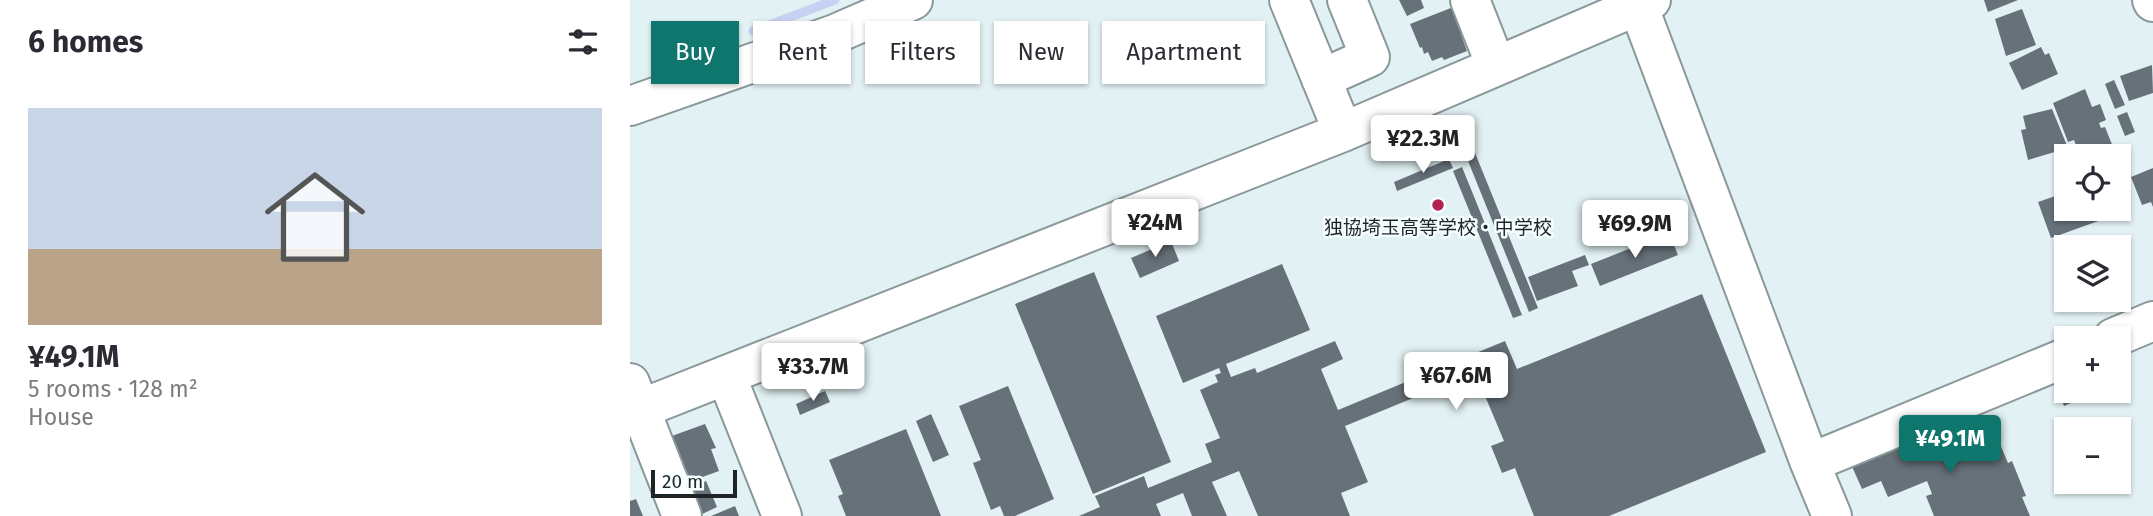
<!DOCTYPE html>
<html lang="en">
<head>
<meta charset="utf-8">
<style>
  :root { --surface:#fff; --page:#f7f7f7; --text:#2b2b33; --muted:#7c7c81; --line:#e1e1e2; --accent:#0f766e }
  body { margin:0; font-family:"Fira Sans","Noto Sans JP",sans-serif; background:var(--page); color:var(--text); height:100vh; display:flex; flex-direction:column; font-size:26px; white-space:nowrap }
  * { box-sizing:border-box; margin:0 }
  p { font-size:23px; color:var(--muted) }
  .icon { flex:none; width:38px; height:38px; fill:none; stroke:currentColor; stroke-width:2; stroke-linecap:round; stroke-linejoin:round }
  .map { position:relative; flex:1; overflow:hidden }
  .sheet { display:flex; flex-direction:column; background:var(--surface); width:630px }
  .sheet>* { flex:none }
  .guide { position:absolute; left:21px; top:21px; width:665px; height:63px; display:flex; gap:14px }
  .fabs { position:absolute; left:1424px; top:144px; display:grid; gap:14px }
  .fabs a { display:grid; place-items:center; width:77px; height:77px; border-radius:0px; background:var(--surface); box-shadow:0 2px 5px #0004; font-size:35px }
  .scale { position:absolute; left:21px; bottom:18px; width:86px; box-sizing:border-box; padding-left:7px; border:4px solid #1f2526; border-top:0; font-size:19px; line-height:24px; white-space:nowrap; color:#1f2526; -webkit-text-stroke:5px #f4fdff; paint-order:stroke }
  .price { position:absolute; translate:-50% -60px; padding:0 16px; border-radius:7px; background:#fff; color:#222; font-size:23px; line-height:46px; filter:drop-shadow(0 2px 4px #0008) }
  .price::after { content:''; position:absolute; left:50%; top:42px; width:21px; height:16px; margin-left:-10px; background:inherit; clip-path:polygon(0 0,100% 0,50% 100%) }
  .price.current { background:var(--accent); color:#fff }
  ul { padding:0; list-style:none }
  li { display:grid; align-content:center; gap:14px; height:371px; padding:0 28px }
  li+li { border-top:2px solid var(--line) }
  li span { display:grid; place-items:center; height:217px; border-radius:0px; color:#555 }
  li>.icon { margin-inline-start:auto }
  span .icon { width:126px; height:126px; fill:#fffc; stroke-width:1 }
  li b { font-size:30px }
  h2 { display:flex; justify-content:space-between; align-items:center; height:84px; padding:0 28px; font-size:30px }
  .pill { padding:0 24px; border-radius:0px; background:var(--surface); box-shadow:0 2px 5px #0004; font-size:24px; line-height:63px }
  .pill.current { background:var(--accent); color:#fff }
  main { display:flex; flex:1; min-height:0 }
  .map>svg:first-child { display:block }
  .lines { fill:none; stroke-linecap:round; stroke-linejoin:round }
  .stream { stroke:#c6d1f4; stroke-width:9 }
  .building { fill:#677179 }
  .minor-casing { stroke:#8a989a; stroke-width:42 }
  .minor { stroke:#fff; stroke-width:38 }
  .poi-dot { fill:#b22150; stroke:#f4fdff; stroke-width:2.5 }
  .labels { text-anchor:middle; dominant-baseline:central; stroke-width:5; stroke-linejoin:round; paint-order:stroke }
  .poi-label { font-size:19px; fill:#1f2526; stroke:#f4fdff }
</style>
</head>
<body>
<main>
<section class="sheet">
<h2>6 homes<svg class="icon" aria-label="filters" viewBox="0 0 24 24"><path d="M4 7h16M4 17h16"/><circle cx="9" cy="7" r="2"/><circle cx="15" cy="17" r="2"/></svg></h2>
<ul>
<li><span style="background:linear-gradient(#c9d6e8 65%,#b9a48a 0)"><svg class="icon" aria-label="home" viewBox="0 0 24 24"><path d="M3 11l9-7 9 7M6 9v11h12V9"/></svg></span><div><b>¥49.1M</b><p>5 rooms · 128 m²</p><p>House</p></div></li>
</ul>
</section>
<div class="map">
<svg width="1523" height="516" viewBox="0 0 1523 516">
  <rect width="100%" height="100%" fill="#e2f1f3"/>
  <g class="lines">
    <path class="stream" d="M123,31L205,0"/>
  </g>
  <path class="building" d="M769,0H791L794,8L777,16Z
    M1354,0H1388L1358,12Z
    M826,6L836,32L831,34L837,51L814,60L812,57L802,61L798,52L794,54L792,47L790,48L780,24Z
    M1392,9L1406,45L1376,56L1365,19Z
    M1411,47L1415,55L1419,53L1428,74L1392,90L1379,63Z
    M1522,65L1523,93L1499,101L1490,76Z
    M1484,80L1495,105L1485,109L1475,84Z
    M1455,89L1462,107L1470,104L1476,120L1469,123L1471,128L1475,127L1483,147L1461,156H1450L1444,140L1438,142L1423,103Z
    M1422,109L1438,148L1398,160L1391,130L1396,129L1393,116Z
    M1497,112L1505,132L1495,136L1487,116Z
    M841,143L908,308L899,312L832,146Z
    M819,159L823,168L767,191L764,182Z
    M832,167L892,315L883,318L823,171Z
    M1523,168V207L1521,202L1512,205L1501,177Z
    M1437,192V208H1470L1474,219L1421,238L1408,202Z
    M1039,233L1048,255L970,286L961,264Z
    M541,241L549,261L510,278L501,258Z
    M955,255L959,265L942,271L948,286L907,301L898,277Z
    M652,264L680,330L596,364L601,377L625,368L627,373L705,341L713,359L691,369L708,410L875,341L887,369L1072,294L1136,452L979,516H904L885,468L872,473L861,446L874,441L850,384L871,376L866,364L715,426L738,482L711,493L720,516H628L609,471L582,482L597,516H562L553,493L526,504L531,516H449L470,507L465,496L514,476L518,488L582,462L575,444L590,438L570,390L588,382L585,375L591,373L589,368L553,383L526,316Z
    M464,272L541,462L463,494L385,304Z
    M1437,372V390H1444L1448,400L1434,406L1422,375Z
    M378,386L424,499L385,516H374L370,506L361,510L343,463L351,460L329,406Z
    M195,391L200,402L170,415L166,404Z
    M301,414L319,455L303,462L286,421Z
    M1361,423L1378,463L1382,461L1396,496L1392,497L1400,516H1304L1296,496L1302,494L1297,481L1258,497L1251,481L1232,489L1220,462L1286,434L1294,452Z
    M75,424L86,448L81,449L89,471L56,483L39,437Z
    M276,429L311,516H216L208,496L213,494L199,460Z
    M76,481L87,507L68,516L56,490Z
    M6,499L13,516H0V501Z
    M105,506L109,516H81Z"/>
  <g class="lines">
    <g class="minor-casing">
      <path id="minor" d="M659,0L713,132
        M840,0L866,66
        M1522,0L1523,2
        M1008,5L1180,463L1202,516
        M691,79L740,57L717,0
        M0,106L205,34L283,0
        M1483,338L1523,321
        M96,375L152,516
        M0,383L52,516
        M0,413L713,132L1021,0
        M1180,463L1437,357"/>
    </g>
    <use href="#minor" class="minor"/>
  </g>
  <circle class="poi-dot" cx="808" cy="205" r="7"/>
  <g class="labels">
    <g class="poi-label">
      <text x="808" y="227">独協埼玉高等学校・中学校</text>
    </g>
  </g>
</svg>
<div class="fabs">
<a><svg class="icon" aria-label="locate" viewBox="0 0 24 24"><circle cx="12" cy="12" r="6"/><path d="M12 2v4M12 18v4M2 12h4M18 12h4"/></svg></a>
<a><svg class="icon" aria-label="layers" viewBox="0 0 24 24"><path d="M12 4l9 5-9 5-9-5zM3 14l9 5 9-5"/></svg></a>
<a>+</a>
<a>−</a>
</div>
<div class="scale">20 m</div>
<b class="price" style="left:793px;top:175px">¥22.3M</b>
<b class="price" style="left:525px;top:259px">¥24M</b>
<b class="price" style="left:1005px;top:260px">¥69.9M</b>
<b class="price" style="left:183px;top:403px">¥33.7M</b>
<b class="price" style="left:826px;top:412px">¥67.6M</b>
<b class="price current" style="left:1320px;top:475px">¥49.1M</b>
<div class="guide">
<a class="pill current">Buy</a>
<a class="pill">Rent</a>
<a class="pill">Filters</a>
<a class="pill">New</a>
<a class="pill">Apartment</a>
</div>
</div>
</main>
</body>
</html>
